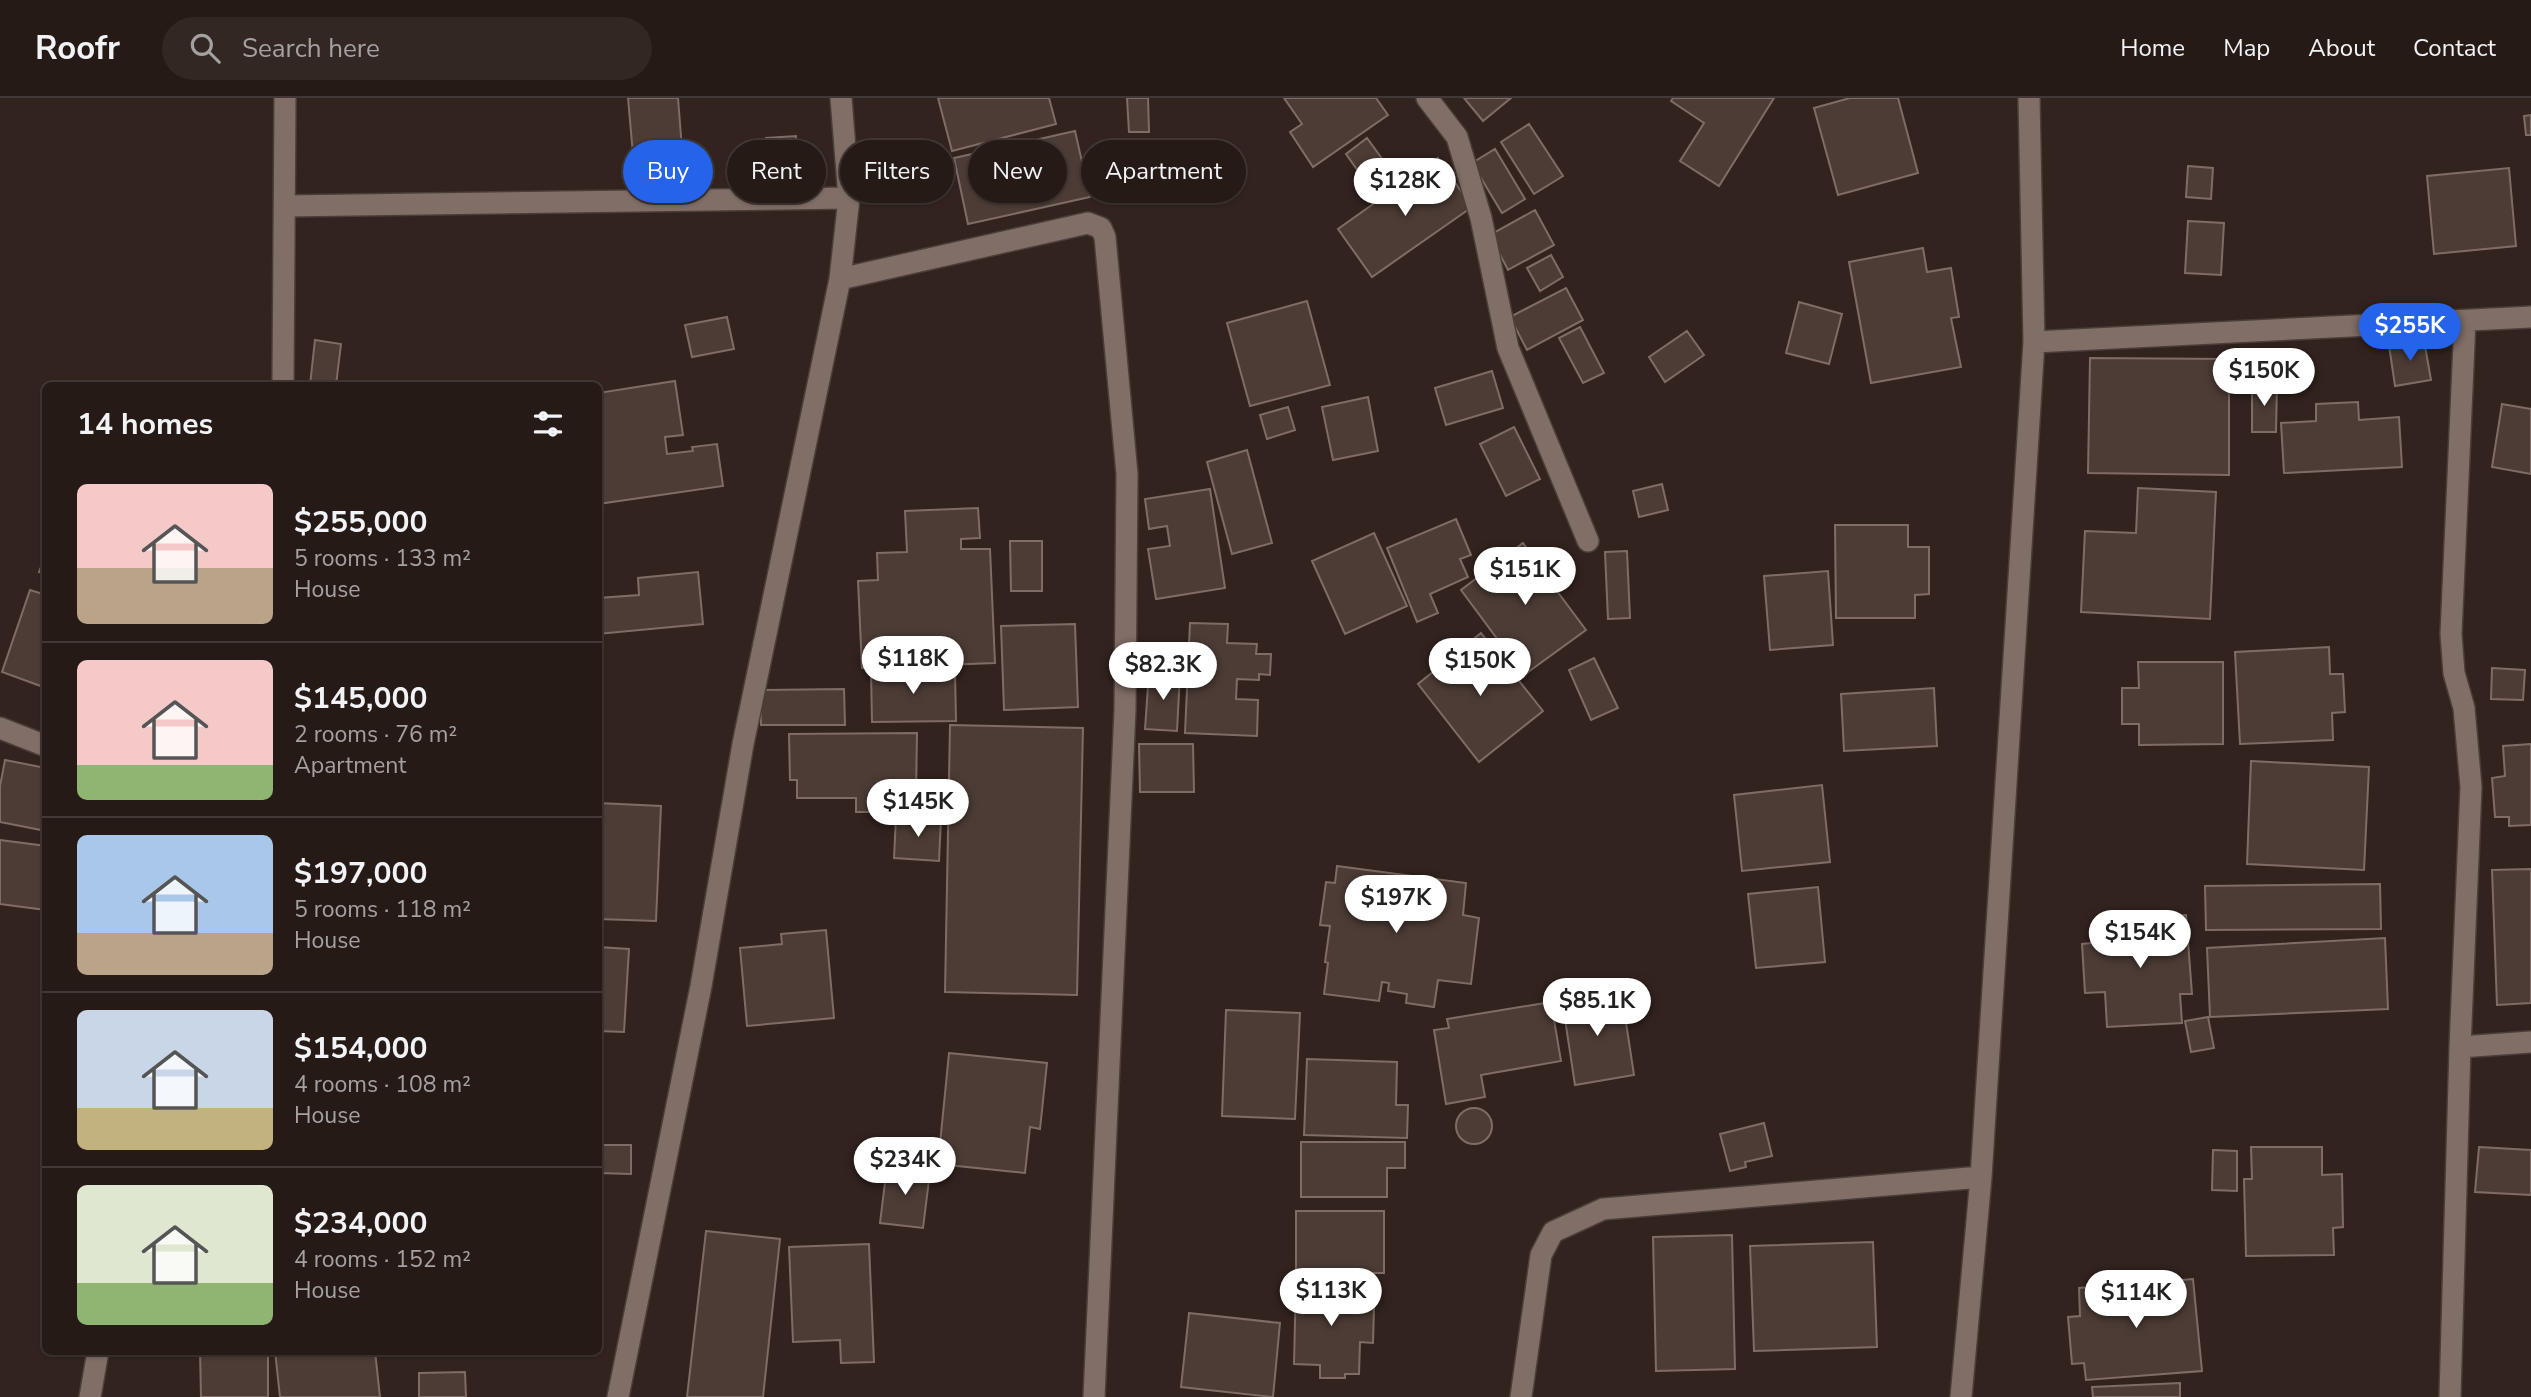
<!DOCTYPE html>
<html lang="en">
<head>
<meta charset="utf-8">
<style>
  :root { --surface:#261a16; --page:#322723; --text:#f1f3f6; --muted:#a4a1a1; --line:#423835; --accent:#2563eb }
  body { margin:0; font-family:"Nunito Sans",sans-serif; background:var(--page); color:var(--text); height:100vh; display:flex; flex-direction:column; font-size:26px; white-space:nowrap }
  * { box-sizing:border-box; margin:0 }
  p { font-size:23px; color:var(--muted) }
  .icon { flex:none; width:38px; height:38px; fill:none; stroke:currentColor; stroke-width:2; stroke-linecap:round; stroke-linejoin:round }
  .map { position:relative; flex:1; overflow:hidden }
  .details { position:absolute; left:42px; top:284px; width:560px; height:973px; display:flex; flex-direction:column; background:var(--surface); border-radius:10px; box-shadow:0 2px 5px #0004,0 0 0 2px var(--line) }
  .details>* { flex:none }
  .hud { position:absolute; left:623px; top:42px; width:665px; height:63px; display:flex; gap:14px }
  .price { position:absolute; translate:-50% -60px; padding:0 16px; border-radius:24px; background:#fff; color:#222; font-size:23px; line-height:46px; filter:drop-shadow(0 2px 4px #0008) }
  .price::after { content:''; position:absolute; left:50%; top:42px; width:21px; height:16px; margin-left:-10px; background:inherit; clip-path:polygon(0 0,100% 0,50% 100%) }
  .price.active { background:var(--accent); color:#fff }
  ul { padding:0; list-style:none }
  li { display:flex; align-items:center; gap:21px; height:175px; padding:0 35px }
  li+li { border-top:2px solid var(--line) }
  li span { display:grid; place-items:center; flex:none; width:196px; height:140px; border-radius:10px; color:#555 }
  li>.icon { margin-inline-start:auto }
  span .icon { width:84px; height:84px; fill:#fffc; stroke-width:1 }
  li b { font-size:30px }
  h2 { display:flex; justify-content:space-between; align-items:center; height:84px; padding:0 35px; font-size:30px }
  .tag { padding:0 24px; border-radius:32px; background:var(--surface); box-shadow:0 2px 5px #0004,0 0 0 2px var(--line); font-size:24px; line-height:63px }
  .tag.active { background:var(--accent); color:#fff }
  header { display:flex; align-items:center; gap:42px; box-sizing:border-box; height:98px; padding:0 35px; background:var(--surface); border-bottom:2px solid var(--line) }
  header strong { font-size:33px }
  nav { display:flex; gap:38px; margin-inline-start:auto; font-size:24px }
  .search { width:490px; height:63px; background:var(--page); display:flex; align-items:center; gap:18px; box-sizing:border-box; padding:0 24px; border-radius:38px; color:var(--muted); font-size:26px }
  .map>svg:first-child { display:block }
  .building { fill:#4d3c36; stroke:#7f6c66; stroke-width:2 }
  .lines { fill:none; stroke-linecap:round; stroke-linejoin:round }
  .street-casing { stroke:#4a3e39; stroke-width:24 }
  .secondary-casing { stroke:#4a3e39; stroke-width:24 }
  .street { stroke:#806e67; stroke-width:21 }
  .secondary { stroke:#806e67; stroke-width:21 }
</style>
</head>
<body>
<header>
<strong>Roofr</strong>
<div class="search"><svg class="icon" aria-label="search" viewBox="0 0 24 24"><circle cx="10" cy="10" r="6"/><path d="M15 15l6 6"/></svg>Search here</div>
<nav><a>Home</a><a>Map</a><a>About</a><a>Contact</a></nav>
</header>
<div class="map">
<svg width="2531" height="1299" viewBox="0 0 2531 1299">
  <rect width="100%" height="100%" fill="#32231e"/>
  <path class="building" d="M628,0H678L683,64L634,68Z
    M938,0H1049L1056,26L952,53Z
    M1127,0H1148L1149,34H1129Z
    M1284,0H1376L1388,17L1313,69L1290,34L1302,26Z
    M1464,0H1511L1483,23Z
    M1673,0H1774L1719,88L1680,63L1704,25L1671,3Z
    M1850,0H1898L1918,75L1838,97L1814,10Z
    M2531,17V37H2526L2524,18Z
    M1529,26L1563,78L1534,96L1501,44Z
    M1075,33L1090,99L968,126L954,60Z
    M796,38L798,74L767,75L766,40Z
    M1367,40L1394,77L1372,93L1346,56Z
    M1495,51L1525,101L1502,115L1472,65Z
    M1438,60L1472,109L1372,179L1338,131Z
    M2188,68L2213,70L2211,101L2186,99Z
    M2509,70L2516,148L2434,156L2427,78Z
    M1535,112L1554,147L1508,172L1490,137Z
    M2188,123L2224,125L2221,177L2185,175Z
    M1923,150L1927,174L1951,170L1959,219L1951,220L1961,269L1871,285L1849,164Z
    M1551,157L1563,179L1540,193L1527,170Z
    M1566,190L1583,222L1527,252L1510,219Z
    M1307,203L1330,287L1250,308L1227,225Z
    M1799,204L1842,216L1829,266L1786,255Z
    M727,219L734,251L692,259L685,227Z
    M1580,229L1604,275L1583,285L1559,240Z
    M1687,233L1704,257L1665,284L1649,259Z
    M315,242L341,246L336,287H310Z
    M2424,242L2431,282L2395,288L2389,247Z
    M2090,260L2229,261V377L2088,375Z
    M1492,273L1503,310L1446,327L1435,290Z
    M675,283L683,337L665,339L667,356L693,353L692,349L717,346L723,388L598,406V295Z
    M2252,287H2277L2276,334H2252Z
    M1368,299L1378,353L1333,362L1322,309Z
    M2358,304L2359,322L2399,319L2402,369L2284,375L2281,325L2316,323V306Z
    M2502,306L2531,311V376L2492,369Z
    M1288,309L1295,332L1267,341L1260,317Z
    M1514,329L1540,381L1506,398L1480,346Z
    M1247,352L1272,445L1232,456L1207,364Z
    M1662,386L1668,412L1639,419L1633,393Z
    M2138,390L2216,394L2210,521L2081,514L2085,433L2136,435Z
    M1210,391L1225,490L1156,501L1148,451L1170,448L1167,428L1149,431L1145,401Z
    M978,410L980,440L961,441V451H990L995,565L862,570L858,483L878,482L877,455L907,454L905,413Z
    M1456,421L1471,457L1460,461L1468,479L1430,496L1438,515L1417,524L1387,450Z
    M1835,427H1908V449H1929V496L1915,497V520H1836Z
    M1374,435L1407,508L1345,536L1312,463Z
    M1010,443H1042V493H1011Z
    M1523,445L1536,463L1550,453L1569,478L1554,489L1586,532L1524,577L1461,492Z
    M1627,453L1630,520L1608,521L1605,454Z
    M46,457V477L39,474Z
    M1828,473L1833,547L1770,552L1764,478Z
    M698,474L703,526L598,536V500L639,497L638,480Z
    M30,492L46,497V590L2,574Z
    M1190,525L1228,526L1227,545L1257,546L1256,556H1271L1270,577L1259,576V582L1237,581L1236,601L1258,602L1257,638L1185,635Z
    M1075,526L1078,609L1004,612L1001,528Z
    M1481,535L1543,613L1479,664L1418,586Z
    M2329,549L2330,576H2343L2345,614L2332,615L2333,642L2240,646L2235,554Z
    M1594,560L1618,610L1591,622L1569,572Z
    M2138,564H2223V646L2139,647V626H2122V590H2139Z
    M2492,570L2525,572L2523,602L2491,601Z
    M871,573H955L956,623L872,624Z
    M1149,574L1180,576L1177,633L1145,631Z
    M1934,590L1937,648L1844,653L1841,596Z
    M844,591L845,627H761L760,592Z
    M950,627L1083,630L1077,897L945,894Z
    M917,635L916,697L878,696L879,714H856V700H797V682H790L789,636Z
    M1139,646H1193L1194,694H1140Z
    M2531,646V727L2509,728V719H2495L2492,680L2505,678L2503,648Z
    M5,662L46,670V733L0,724V688Z
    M2251,663L2369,669L2364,772L2247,766Z
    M1822,687L1830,764L1742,773L1734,697Z
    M598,705L661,708L656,823L598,821Z
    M896,719L941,721L939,763L894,760Z
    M0,742L46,748V812L0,806Z
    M1337,768L1466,785L1463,817L1479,820L1471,886L1438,882L1434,909L1406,905L1407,896L1388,893L1389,885L1382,884L1379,903L1324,896L1328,865L1325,864L1330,828L1320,827L1326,784L1335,785Z
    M2531,771V905L2497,907L2492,772Z
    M2380,786L2381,831L2206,832L2205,788Z
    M1818,789L1825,864L1756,870L1748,796Z
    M2186,817L2192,896H2180L2182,925L2107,929L2105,894L2085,895L2082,846L2101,844L2100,823Z
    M826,832L834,920L747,928L740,850L782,846L781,836Z
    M2385,840L2388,911L2210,919L2207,850Z
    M598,849L629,851L624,934L598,933Z
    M1585,891L1587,904L1622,898L1634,977L1575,987L1561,895Z
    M1551,904L1561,963L1481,977L1485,999L1446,1006L1434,932L1449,930L1447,921Z
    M1226,912L1300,915L1295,1021L1222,1018Z
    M2208,919L2214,950L2191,954L2185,923Z
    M949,955L1047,965L1040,1031L1030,1029L1025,1075L938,1066Z
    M1307,961L1397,964L1396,1007H1408L1407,1040L1304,1037Z
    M1456 1028a18 18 0 1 1 36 0a18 18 0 1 1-36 0Z
    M1764,1025L1772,1058L1745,1064L1746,1069L1730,1073L1720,1036Z
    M1301,1044H1405V1070H1387V1099H1301Z
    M598,1047H631V1076L598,1075Z
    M2251,1049H2322V1077L2342,1076L2343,1129L2333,1130L2334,1157L2246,1158L2244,1081H2252Z
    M2479,1049L2531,1052V1097L2475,1094Z
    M2213,1052L2237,1053V1093L2212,1092Z
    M887,1068L930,1074L923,1130L880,1125Z
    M1296,1113H1384V1175H1296Z
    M706,1133L780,1141L763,1299H687Z
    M1732,1137L1735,1271L1656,1273L1653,1139Z
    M1873,1144L1877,1249L1754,1253L1750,1148Z
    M869,1146L874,1264L841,1265L840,1242L793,1244L789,1149Z
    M1296,1180L1314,1181L1313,1190L1362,1191L1361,1209H1374L1373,1245L1360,1244L1359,1276H1345V1280H1320V1267L1294,1266Z
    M2193,1181L2202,1273L2086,1282L2084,1265L2072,1266L2068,1219L2080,1218L2079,1190Z
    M1189,1215L1280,1225L1273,1299L1181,1289Z
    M200,1253H268V1299H201Z
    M275,1253H375L380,1299H280Z
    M465,1274L466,1299H419V1275Z
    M2180,1285V1299H2093L2092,1289Z"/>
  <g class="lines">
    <g class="street-casing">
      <path id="street" d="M1427,0L1457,39L1481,120L1508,250L1588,443
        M285,108L849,100
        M840,181L1088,125L1101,130L1105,139L1127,376L1125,612L1094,1299
        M2034,244L2531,219
        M0,630L46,648
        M2460,949L2531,944
        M618,1299L701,888L743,646L840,181L849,100L841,0
        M1521,1299L1541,1157L1553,1134L1603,1111L1981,1079
        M1961,1299L1981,1079L2034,244L2029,0
        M2450,1299L2460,949L2471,689L2464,610L2454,575L2451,536L2465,223"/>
    </g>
    <g class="secondary-casing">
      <path id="secondary" d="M283,287L285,0
        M90,1299L98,1253"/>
    </g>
    <use href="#street" class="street"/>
    <use href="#secondary" class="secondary"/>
  </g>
</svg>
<b class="price" style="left:1405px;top:120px">$128K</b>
<b class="price active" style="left:2410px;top:265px">$255K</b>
<b class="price" style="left:2264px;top:310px">$150K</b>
<b class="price" style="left:1525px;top:509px">$151K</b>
<b class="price" style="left:913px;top:598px">$118K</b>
<b class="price" style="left:1480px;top:600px">$150K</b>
<b class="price" style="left:1163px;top:604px">$82.3K</b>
<b class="price" style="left:918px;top:741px">$145K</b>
<b class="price" style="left:1396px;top:837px">$197K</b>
<b class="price" style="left:2140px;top:872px">$154K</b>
<b class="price" style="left:1597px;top:940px">$85.1K</b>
<b class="price" style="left:905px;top:1099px">$234K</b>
<b class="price" style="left:1331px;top:1230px">$113K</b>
<b class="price" style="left:2136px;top:1232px">$114K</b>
<div class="hud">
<a class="tag active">Buy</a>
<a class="tag">Rent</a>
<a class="tag">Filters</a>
<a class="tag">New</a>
<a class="tag">Apartment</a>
</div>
<section class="details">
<h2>14 homes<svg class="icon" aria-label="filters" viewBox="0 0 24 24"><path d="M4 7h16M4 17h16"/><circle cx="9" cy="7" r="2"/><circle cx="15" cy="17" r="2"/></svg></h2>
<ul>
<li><span style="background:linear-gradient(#f6c9c9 60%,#b9a48a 0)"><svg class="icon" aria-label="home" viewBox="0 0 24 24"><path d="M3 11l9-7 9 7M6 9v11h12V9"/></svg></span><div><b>$255,000</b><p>5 rooms · 133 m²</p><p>House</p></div></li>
<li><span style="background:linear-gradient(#f6c9c9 75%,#8fb573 0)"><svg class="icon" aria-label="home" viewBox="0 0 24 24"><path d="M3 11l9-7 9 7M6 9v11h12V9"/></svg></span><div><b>$145,000</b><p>2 rooms · 76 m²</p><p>Apartment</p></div></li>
<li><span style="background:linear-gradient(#a9c7e8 70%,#b9a48a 0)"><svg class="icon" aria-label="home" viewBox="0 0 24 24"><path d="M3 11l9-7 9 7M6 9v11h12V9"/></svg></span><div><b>$197,000</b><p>5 rooms · 118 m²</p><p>House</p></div></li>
<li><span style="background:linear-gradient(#c9d6e8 70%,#c2b280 0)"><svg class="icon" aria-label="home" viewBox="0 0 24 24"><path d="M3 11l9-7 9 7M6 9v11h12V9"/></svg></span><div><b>$154,000</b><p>4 rooms · 108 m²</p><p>House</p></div></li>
<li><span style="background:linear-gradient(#dfe7d0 70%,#8fb573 0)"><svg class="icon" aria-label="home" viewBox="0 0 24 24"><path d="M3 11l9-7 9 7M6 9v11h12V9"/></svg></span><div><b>$234,000</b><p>4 rooms · 152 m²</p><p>House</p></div></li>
</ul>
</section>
</div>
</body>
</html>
